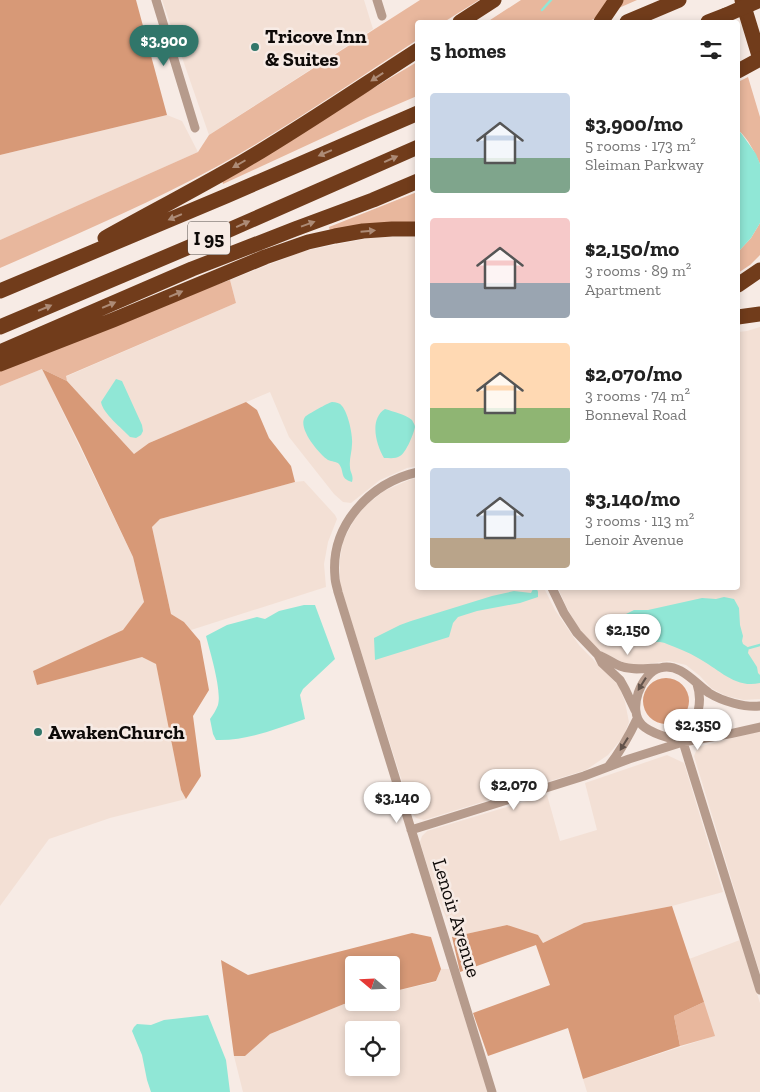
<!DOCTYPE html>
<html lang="en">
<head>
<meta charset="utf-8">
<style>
  :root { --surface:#fff; --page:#f2f2f2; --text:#222; --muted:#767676; --accent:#31766a }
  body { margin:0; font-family:"Zilla Slab",serif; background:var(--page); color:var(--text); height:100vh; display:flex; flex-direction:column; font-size:19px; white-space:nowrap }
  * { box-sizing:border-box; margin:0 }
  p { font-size:16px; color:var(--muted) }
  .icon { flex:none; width:28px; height:28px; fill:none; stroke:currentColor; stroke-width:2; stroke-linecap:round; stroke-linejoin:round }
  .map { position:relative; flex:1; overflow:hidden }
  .drawer { position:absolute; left:415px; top:20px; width:325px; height:570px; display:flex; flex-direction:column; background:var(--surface); border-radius:5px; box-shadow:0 2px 8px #0003 }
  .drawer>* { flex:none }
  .needle { width:32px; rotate:289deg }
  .tools { position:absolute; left:345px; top:956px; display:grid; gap:10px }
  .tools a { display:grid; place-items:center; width:55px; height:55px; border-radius:5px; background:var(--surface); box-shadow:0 2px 8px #0003; font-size:25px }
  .price { position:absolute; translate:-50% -42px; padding:0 11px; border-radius:18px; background:#fff; color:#222; font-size:16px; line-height:32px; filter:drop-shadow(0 1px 2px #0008) }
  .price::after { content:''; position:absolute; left:50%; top:30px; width:15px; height:11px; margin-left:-8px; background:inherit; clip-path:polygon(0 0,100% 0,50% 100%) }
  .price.active { background:var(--accent); color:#fff }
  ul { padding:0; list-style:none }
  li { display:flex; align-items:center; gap:15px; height:125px; padding:0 15px }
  li span { display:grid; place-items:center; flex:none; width:140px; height:100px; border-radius:5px; color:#555 }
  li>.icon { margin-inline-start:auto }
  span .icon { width:60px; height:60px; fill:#fffc; stroke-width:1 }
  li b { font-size:21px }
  h2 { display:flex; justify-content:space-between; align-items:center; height:60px; padding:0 15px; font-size:21px }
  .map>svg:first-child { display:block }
  .built { fill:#f3e0d5; fill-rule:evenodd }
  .green { fill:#e8b79d }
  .forest { fill:#d79977 }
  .water { fill:#90e7d6 }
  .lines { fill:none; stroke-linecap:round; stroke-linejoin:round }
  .stream { stroke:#90e7d6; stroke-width:2.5 }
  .minor { stroke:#b69b8c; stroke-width:9 }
  .motorway { stroke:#713c1b; stroke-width:15 }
  .motorway-bridge { stroke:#713c1b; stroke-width:15 }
  .oneway { fill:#ad8b76 }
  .oneway2 { fill:#62524a }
  .poi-dot { fill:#31766a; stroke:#f7ebe5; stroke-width:2 }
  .labels { text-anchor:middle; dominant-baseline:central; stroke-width:5; stroke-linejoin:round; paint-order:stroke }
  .shield { fill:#f7ebe5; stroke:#544e4a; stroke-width:1 }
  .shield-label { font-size:19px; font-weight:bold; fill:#0e0a08 }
  .poi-label { font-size:20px; font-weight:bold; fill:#0e0a08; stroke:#f7ebe5; text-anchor:start }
  .street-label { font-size:20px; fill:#0e0a08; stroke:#f7ebe5 }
</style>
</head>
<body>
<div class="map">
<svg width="760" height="1092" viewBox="0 0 760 1092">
  <rect width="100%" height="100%" fill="#f7ebe5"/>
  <path class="built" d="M162,0H364L373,29L209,135Z
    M167,115L182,121L198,152L0,240V155Z
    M374,237H417V466L407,468L380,480L351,503L343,502L334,494L289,437L270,392L149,443L134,454L67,381L65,377L236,303L230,280L304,251Z
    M760,327V699L744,700L726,696L711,688L700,676L686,665L669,661L639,665L627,664L614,658L599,650L581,633L566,606L558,588H738V332L747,331Z
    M42,369L133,557L144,602L181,790L186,799L110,818L49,839L0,906V386Z
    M417,478L418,588H544L555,610L579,645L619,686L625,702L629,722L624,736L608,755L586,770L424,820L416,818L412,813L340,585V559L343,541L354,520L365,506L384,491L409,480Z
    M304,481L335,515L337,519L328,542L324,564L326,587L191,630L184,622L171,614L152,527L160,519L295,482Z
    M760,731V974L694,756L698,747Z
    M667,755L684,763L723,892L672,906L584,923L543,943L507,925L452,937L449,924L436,894L420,842L422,836L427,831L547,795L560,841L597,830L585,783Z
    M740,940L760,1003V1092H587L583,1079L714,1036L689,959Z
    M441,969H449L488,1092H243L234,1056H245L270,1034L344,1004L354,1002H391V992L436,982ZM354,1030H391V1068H354Z"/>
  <path class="green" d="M420,0H479L444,22H418L417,40C351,83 285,129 216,167C146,205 73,236 0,268V240L198,152L209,135Z
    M521,0H637L587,22H487Z
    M417,62V96L368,117L223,184L222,180L365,93Z
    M748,77L760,117V164C755,153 748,138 738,130V82Z
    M417,192V223L330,231L329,227Z
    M760,223V255L750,265L738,273V252L751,238Z
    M230,280L236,303L66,376L67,381L42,369L0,386V370L192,293Z
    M704,1002L715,1036L680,1046L674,1016Z"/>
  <path class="forest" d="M0,0H136L167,115L0,155Z
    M42,369L67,381L134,454L149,443L246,402L257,410L269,438L291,466L295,482L160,519L152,527L171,614L184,622L200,641L209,690L193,716L201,776L186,799L181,790L156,664L142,657L37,685L33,671L123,630L144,602L133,557L80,445Z
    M643 701a23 23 0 1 1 46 0a23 23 0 1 1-46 0Z
    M672,906L704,1002L674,1016L680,1046L583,1079L568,1028L488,1056L473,1013L550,985L536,945L460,972L452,937L507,925L538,935L543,943L584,923Z
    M412,933L431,937L441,969L436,981L391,992V965H354V1002L344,1004L270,1034L245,1056H234L221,960L248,975Z"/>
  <path class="water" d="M738,130L741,133L756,154L760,164V223L751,238L738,252Z
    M116,379L122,381L142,425L143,431L141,435L136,438L130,437C122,428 103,414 101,402Z
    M332,402C336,402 340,403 342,406C348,413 353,435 352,444C352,452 349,459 350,467C350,473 354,475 352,482C339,478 345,472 339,464C336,461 332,462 328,460C319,454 297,428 305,417C308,414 328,403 332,402Z
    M385,409C394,412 405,414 412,420C413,422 415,425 415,427C414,433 406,453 400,456C396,459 390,458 384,458C376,445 369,419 385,409Z
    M533,589H537L538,592V597L520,603L477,611L458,617L453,623L449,637L375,660L374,638L400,625L411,621L492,596L514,591L531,593Z
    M724,597L734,599L739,608L740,625L743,636L742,641L743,644L749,648L748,653L757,667L758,673L760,675V683C735,689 719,669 698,658C688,652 677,648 667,644C655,638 637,649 626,641C619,636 615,625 612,618L620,617L634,610H648L702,598L716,599Z
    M304,605H315L335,659L303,689L300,695L305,719C276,729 247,741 216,740L213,734L210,719C213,715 216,710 218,705C222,690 210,652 206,636L227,625L257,617L265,619L279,611Z
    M208,1015L226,1060L230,1092H151L147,1080L142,1055L132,1031L134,1027L137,1024L151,1025L164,1020Z"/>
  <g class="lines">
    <path class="stream" d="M542,10L551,0
      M749,648L760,645"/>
    <path class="minor" d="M156,0L195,128
      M377,0L382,16
      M418,472C370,483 330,525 335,577C335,582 337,587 338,592L492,1092
      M552,588L564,613L577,633L598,655L602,663L620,680L625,689L635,710
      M598,655C607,658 612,663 620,666C632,671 646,668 658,668
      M760,706C745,708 722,701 709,693C695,683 679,662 660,668C641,673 627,710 642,725C650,733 671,739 681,741C687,742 694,740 700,739C720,736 740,732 760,727
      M669,737C674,736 680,735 684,732C700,722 702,699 697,684
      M608,767C620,752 629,736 637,719
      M411,830L584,776L629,759L683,742L760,990"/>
    <path class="motorway" d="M742,0L760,59
      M460,22L494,0
      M601,22L616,0
      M627,22L679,0
      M708,22L726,15
      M105,238C150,213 196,189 241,163C301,128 359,88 418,50
      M738,285L760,270
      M0,291L226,196L418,113
      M738,317L760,314
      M0,327L213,237L418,147
      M0,352L192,269L295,229L373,200L418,181
      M0,364L113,320L265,257L308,242L335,236L363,231L392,229H418"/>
    <path class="motorway-bridge" d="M726,15L760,0
      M738,71L760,59"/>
  </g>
  <defs><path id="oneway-solid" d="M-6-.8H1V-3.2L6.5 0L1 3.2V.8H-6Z" transform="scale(1.25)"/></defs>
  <g class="oneway">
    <use href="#oneway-solid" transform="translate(377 77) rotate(147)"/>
    <use href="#oneway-solid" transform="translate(325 153) rotate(157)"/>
    <use href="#oneway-solid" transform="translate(391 159) rotate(-24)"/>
    <use href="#oneway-solid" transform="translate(239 164) rotate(150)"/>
    <use href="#oneway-solid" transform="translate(175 217) rotate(157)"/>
    <use href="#oneway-solid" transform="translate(243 224) rotate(-24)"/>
    <use href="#oneway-solid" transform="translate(308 224) rotate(-20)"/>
    <use href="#oneway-solid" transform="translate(368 231) rotate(-5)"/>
    <use href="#oneway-solid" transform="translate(176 294) rotate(-23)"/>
    <use href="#oneway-solid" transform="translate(109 305) rotate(-23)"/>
    <use href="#oneway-solid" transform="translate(45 308) rotate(-23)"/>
  </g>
  <g class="oneway2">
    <use href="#oneway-solid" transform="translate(642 684) rotate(122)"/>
    <use href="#oneway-solid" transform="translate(624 744) rotate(122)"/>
  </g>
  <g class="poi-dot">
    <circle cx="255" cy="47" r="5"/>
    <circle cx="38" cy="732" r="5"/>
  </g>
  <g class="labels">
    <rect class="shield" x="188" y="221.5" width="42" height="33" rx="4"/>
    <g class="shield-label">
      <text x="209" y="238">I 95</text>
    </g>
    <g class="poi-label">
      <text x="265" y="36">Tricove Inn<tspan x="265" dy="23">&amp; Suites</tspan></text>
      <text x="48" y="732">AwakenChurch</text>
    </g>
    <g class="street-label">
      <text transform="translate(457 918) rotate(73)">Lenoir Avenue</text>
    </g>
  </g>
</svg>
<div class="tools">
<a><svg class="needle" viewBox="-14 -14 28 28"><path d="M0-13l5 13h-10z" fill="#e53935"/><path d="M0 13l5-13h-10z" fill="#767676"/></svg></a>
<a><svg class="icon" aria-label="locate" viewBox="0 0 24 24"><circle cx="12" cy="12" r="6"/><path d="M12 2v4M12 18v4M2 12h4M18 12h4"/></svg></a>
</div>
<b class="price active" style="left:164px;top:67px">$3,900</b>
<b class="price" style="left:628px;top:656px">$2,150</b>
<b class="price" style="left:698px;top:751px">$2,350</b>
<b class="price" style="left:514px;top:811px">$2,070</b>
<b class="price" style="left:397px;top:824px">$3,140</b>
<section class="drawer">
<h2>5 homes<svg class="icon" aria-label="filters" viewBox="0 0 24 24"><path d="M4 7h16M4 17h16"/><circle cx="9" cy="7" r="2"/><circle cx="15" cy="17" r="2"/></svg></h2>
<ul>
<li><span style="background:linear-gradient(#c9d6e8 65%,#7fa58c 0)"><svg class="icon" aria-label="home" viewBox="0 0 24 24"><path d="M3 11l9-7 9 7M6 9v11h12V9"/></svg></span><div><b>$3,900/mo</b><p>5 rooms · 173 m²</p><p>Sleiman Parkway</p></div></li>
<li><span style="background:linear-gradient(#f6c9c9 65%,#9aa5b1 0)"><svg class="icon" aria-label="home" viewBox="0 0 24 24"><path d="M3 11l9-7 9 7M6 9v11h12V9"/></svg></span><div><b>$2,150/mo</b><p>3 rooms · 89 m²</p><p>Apartment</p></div></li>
<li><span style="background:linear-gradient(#ffd9b3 65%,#8fb573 0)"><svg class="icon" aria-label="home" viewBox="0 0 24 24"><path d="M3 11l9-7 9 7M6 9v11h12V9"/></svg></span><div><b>$2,070/mo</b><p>3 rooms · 74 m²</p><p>Bonneval Road</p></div></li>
<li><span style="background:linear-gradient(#c9d6e8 70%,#b9a48a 0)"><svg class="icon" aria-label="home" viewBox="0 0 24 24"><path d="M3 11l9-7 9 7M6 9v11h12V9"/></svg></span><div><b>$3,140/mo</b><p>3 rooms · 113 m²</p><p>Lenoir Avenue</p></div></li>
</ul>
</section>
</div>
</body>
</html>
